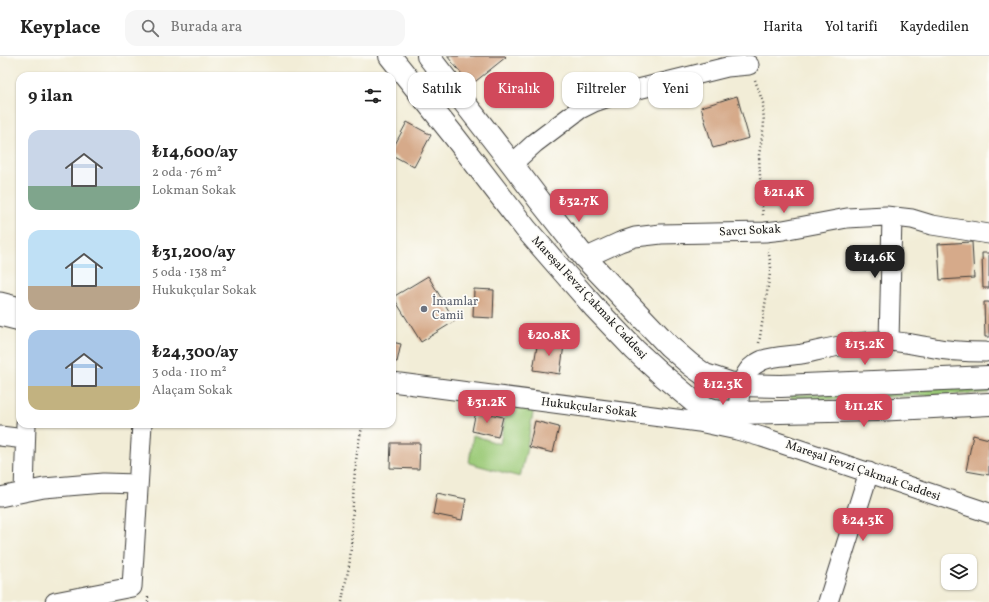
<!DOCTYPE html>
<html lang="tr">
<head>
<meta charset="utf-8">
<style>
  :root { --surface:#fff; --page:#f6f6f6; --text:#222; --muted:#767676; --line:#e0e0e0; --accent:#d1495b }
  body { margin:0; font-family:Vollkorn,serif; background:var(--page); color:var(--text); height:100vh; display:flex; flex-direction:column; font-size:15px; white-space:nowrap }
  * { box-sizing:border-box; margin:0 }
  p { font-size:13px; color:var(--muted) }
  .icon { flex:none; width:22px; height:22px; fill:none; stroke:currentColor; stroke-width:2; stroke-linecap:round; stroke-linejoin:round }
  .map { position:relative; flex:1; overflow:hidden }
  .drawer { position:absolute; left:16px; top:16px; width:380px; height:356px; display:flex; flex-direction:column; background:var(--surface); border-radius:12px; box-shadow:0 1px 3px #0004 }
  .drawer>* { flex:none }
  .guide { position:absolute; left:408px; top:16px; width:380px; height:36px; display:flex; gap:8px }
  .buttons { position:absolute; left:941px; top:498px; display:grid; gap:8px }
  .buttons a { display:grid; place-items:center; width:36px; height:36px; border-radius:8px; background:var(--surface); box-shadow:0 1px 3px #0004; font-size:20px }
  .price { position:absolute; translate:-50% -34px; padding:0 9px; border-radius:8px; background:var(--accent); color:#fff; font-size:13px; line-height:26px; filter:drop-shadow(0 1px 2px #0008) }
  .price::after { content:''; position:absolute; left:50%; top:24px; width:12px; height:9px; margin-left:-6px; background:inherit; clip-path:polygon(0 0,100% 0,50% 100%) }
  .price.active { background:#222; color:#fff }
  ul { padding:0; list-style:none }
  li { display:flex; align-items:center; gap:12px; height:100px; padding:0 12px }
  li span { display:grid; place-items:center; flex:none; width:112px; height:80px; border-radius:12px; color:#555 }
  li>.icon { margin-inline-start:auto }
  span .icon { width:48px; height:48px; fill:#fffc; stroke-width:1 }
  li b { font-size:17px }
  h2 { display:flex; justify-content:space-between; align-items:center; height:48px; padding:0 12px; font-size:17px }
  .pill { padding:0 14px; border-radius:12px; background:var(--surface); box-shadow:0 1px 3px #0004; font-size:14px; line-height:36px }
  .pill.active { background:var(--accent); color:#fff }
  header { display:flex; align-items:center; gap:24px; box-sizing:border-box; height:56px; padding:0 20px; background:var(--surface); border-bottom:1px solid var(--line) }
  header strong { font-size:19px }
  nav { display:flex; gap:22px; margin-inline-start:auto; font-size:14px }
  .search { width:280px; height:36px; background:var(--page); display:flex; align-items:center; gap:10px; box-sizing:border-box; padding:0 14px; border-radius:12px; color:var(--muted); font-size:15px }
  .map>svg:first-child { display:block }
  .green { fill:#9cca78; stroke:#5c734a }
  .building { fill:#d6aa8a }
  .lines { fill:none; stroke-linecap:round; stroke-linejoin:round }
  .minor-casing { stroke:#3c3b38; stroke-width:21 }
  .major-casing { stroke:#3c3b38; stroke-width:24 }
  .path { stroke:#3c3b38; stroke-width:2.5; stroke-dasharray:1 3; stroke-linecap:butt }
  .minor { stroke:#fff; stroke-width:19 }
  .major { stroke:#fff; stroke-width:22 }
  .worship-dot { fill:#6b7280; stroke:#fdfcf7; stroke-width:1.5 }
  .labels { text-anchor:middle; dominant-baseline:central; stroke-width:3.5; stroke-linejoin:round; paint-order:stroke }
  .street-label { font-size:12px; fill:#1c1c1c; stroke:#fdfcf7 }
  .worship-label { font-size:12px; fill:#5b616d; stroke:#fdfcf7; text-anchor:start }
</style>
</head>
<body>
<header>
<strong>Keyplace</strong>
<div class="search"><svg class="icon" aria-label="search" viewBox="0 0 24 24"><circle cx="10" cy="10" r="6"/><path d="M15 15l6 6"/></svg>Burada ara</div>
<nav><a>Harita</a><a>Yol tarifi</a><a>Kaydedilen</a></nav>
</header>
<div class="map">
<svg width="989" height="546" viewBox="0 0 989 546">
  <rect width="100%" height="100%" fill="#fdfcf7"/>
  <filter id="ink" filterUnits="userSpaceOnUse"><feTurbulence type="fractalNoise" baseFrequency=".025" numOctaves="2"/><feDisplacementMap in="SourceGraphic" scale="8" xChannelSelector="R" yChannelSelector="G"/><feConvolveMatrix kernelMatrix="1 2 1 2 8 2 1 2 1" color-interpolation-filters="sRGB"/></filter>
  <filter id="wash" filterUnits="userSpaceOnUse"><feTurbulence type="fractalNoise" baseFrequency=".012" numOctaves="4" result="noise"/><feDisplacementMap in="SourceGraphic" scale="16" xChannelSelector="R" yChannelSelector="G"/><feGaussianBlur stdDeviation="0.9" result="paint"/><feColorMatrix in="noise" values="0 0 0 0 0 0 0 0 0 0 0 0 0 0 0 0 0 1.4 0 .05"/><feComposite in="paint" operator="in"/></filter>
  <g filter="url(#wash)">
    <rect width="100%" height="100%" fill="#f2edd7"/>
    <path class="green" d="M989,329V337L812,344H794L791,343L790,341L791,339Z
      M482,342L534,352L526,396L520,421L469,407L473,379L500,388L506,357L480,351Z"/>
    <g id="blocks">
      <path class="building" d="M447,0H505L506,1L471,29Z
        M737,40L749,82L713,92L701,51Z
        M407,66L431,79L414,111L392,99V94Z
        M972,186L974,222L940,224L938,188Z
        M982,197H989V232H983Z
        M428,220L455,265L421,286L393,241Z
        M474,233L494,234L493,262L473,261Z
        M984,246H989V281H985Z
        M538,284L564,289L560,318L533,314Z
        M392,286L401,288L397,306L392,305Z
        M476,355L503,361L498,381L472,375Z
        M535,365L559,371L553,397L529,391Z
        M973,379L989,383V419L966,415Z
        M391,387H420L419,413L390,412Z
        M437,437L466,443L462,464L433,458Z"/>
    </g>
  </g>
  <g filter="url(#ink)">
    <use href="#blocks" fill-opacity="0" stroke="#3c3b38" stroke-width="1"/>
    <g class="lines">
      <g class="minor-casing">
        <path id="minor" d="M512,108L535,87L580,53L594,46L614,39L727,11L749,9
          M585,202L620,186L635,181L661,178L765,176L783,174L847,162L866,161L886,160L912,163L932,169L989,178
          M0,246L20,251
          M0,260L20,265
          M889,285L892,161
          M392,326L699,366L737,374L762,381L989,457
          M737,371C738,356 738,327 748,315C751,310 757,307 763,304C774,300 790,300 802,298C830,292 860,284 889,285C903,286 916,289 929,291C947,295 967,296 986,296
          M0,380L25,383
          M24,436L44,432L103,427L138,428
          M0,441L24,436L26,368
          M55,546L132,531L142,368
          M828,546L869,416"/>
      </g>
      <g class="major-casing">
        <path id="major" d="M390,0L454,80L526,173L566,219L595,252L635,294L661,318L693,345L704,351L714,354L738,357L877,354L989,348
          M428,0L512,108L540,145L585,202L669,290L691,309L705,319L729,327L741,329L781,330L989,321"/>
      </g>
      <path class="path" d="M755,24L763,47L764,69L759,99L761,141L763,159
        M759,287L771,211L768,192
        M148,546V539
        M342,546C344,532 348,518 350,503C354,459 351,411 363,368"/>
      <use href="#minor" class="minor"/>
      <use href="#major" class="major"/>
    </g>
  </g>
  <circle class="worship-dot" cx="424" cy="253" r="4"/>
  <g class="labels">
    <g class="street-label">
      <text transform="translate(750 175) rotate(-3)">Savcı Sokak</text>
      <text transform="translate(589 242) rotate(47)">Mareşal Fevzi Çakmak Caddesi</text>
      <text transform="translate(589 352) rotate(7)">Hukukçular Sokak</text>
      <text transform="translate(863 415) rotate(19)">Mareşal Fevzi Çakmak Caddesi</text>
    </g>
    <g class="worship-label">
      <text x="432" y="246">İmamlar<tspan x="432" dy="14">Camii</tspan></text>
    </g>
  </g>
</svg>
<div class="buttons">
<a><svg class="icon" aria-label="layers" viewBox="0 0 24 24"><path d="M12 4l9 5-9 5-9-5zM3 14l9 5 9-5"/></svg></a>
</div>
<b class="price" style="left:784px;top:158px">₺21.4K</b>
<b class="price" style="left:579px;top:167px">₺32.7K</b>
<b class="price active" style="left:875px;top:223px">₺14.6K</b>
<b class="price" style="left:549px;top:301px">₺20.8K</b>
<b class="price" style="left:865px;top:310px">₺13.2K</b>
<b class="price" style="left:723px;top:350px">₺12.3K</b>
<b class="price" style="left:487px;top:368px">₺31.2K</b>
<b class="price" style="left:864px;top:372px">₺11.2K</b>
<b class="price" style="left:863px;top:486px">₺24.3K</b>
<div class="guide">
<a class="pill">Satılık</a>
<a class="pill active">Kiralık</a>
<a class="pill">Filtreler</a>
<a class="pill">Yeni</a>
</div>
<section class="drawer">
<h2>9 ilan<svg class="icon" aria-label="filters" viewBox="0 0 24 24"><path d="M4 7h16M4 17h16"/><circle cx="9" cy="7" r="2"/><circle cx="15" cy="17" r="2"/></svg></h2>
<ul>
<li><span style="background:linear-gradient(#c9d6e8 70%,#7fa58c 0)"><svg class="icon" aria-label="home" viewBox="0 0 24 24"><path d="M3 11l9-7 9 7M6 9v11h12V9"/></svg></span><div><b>₺14,600/ay</b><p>2 oda · 76 m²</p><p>Lokman Sokak</p></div></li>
<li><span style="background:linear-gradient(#bfe0f5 70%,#b9a48a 0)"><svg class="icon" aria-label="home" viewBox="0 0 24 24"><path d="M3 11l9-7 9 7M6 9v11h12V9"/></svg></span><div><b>₺31,200/ay</b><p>5 oda · 138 m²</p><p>Hukukçular Sokak</p></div></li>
<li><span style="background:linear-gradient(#a9c7e8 70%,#c2b280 0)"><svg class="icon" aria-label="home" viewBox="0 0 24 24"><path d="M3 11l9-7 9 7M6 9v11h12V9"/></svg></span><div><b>₺24,300/ay</b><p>3 oda · 110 m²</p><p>Alaçam Sokak</p></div></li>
</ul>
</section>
</div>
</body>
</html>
